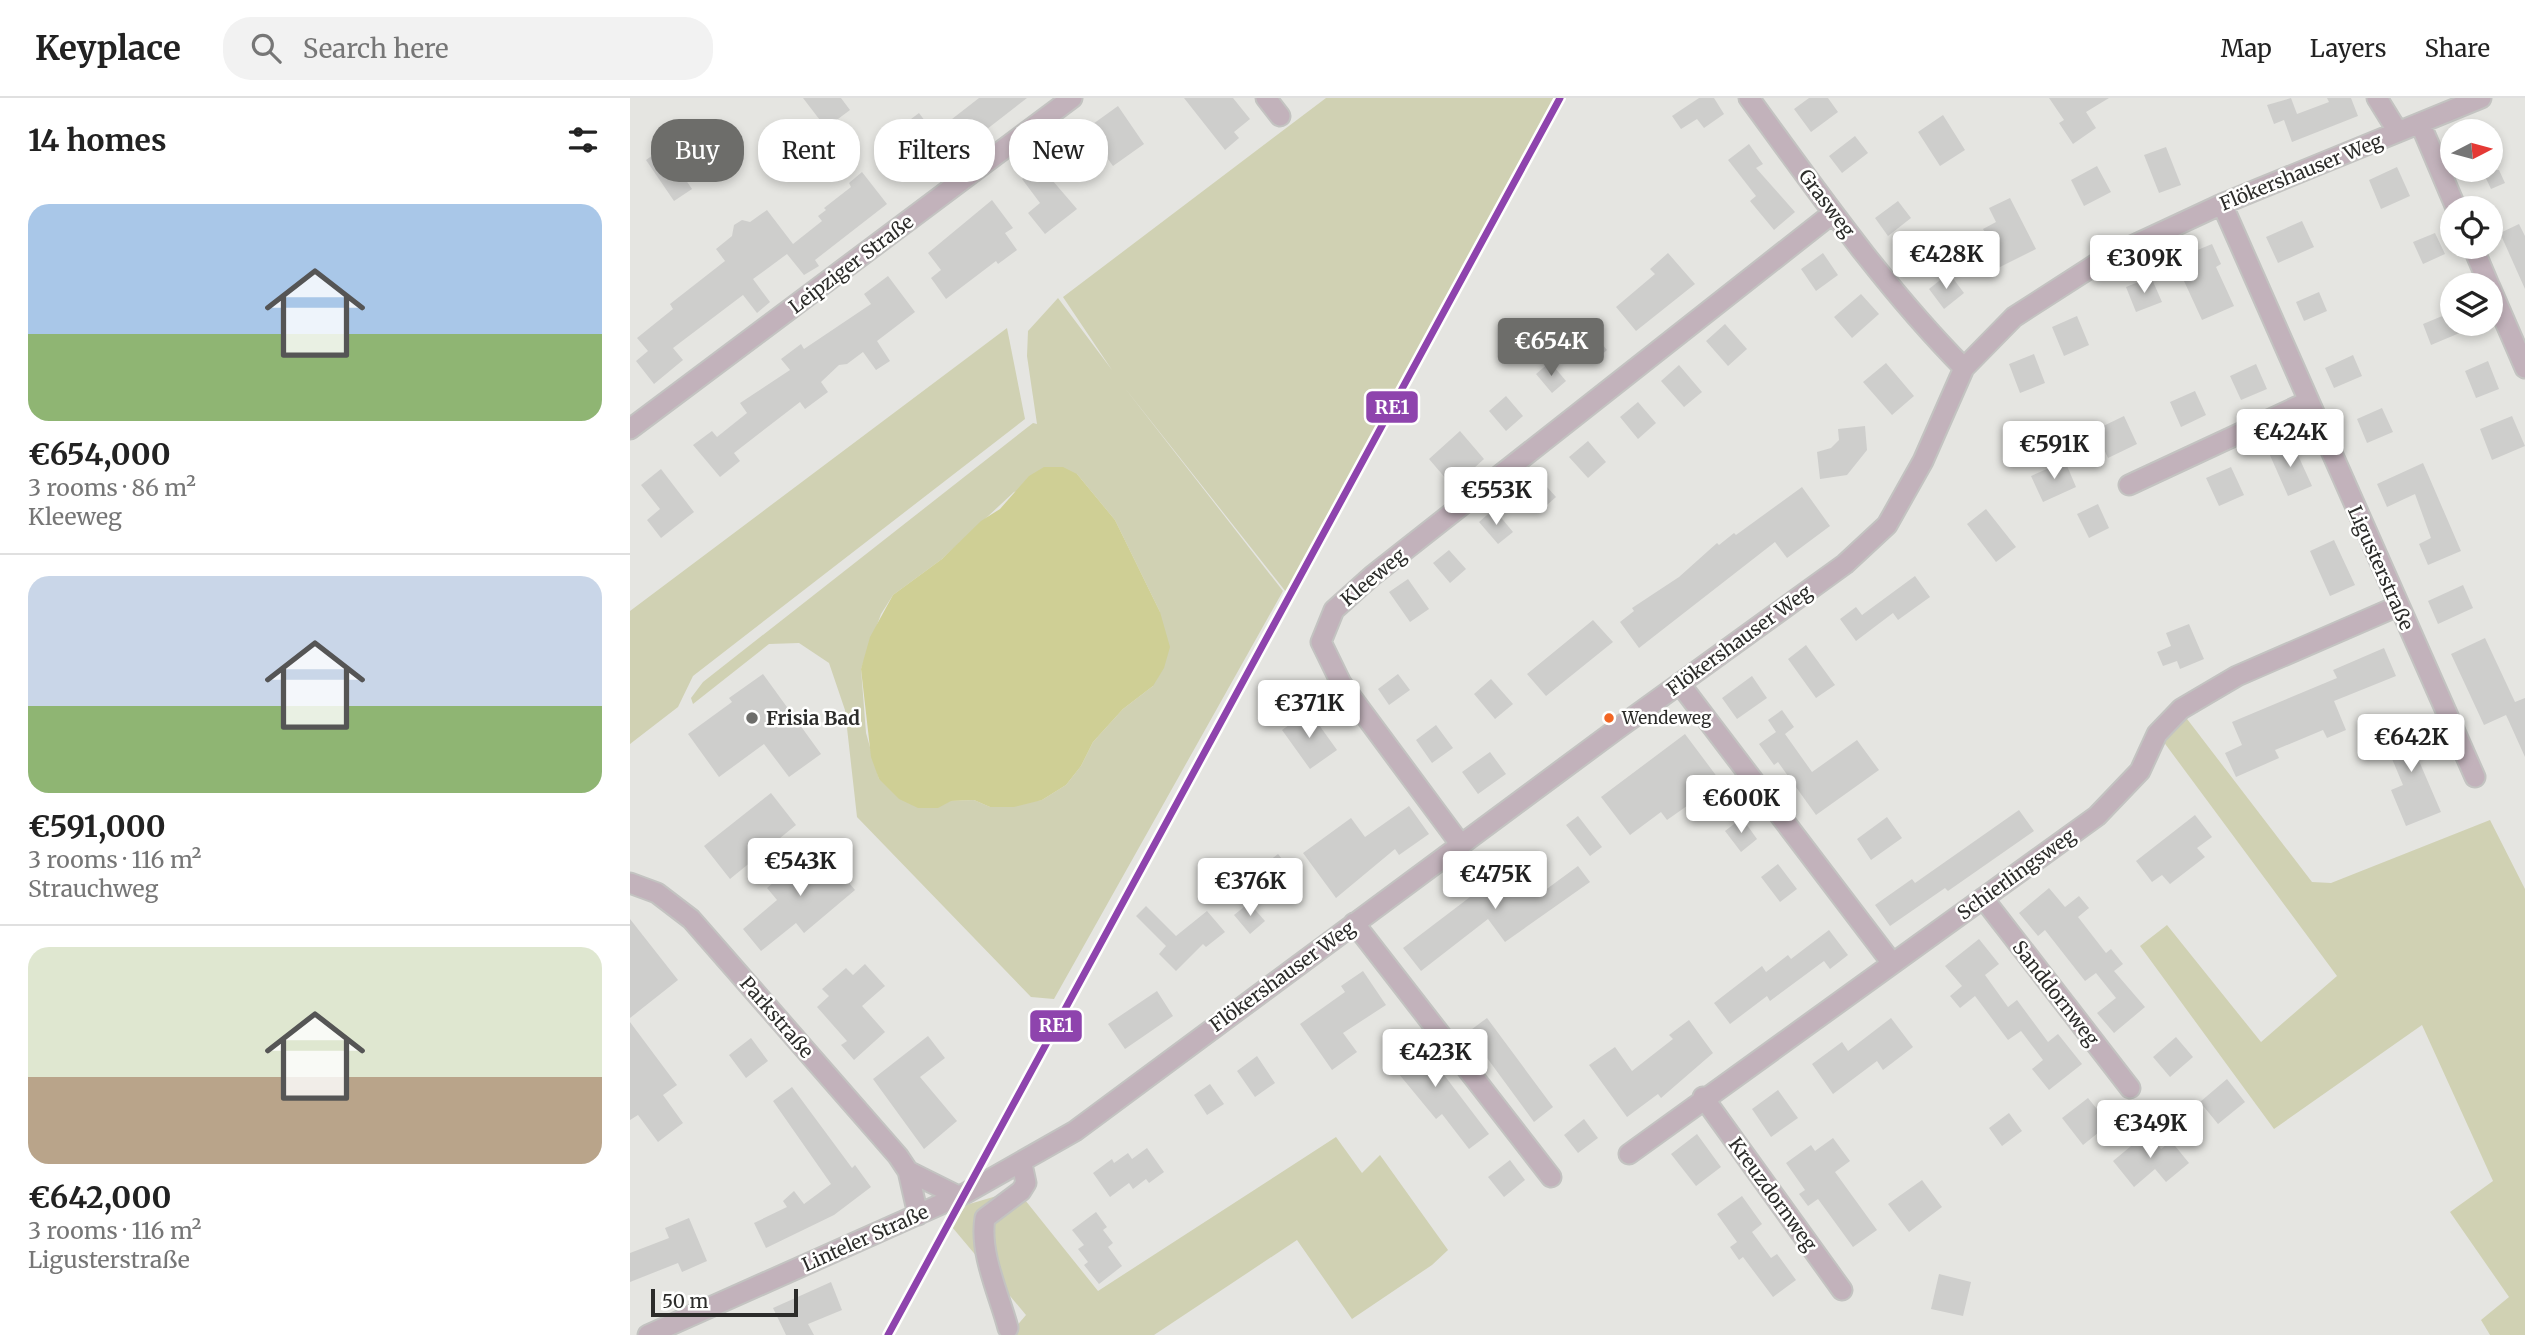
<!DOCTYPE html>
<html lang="en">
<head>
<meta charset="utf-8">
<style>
  :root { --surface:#fff; --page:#f2f2f2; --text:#222; --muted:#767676; --line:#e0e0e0; --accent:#6d6d6a }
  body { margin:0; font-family:Merriweather,serif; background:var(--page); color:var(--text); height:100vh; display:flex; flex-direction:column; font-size:26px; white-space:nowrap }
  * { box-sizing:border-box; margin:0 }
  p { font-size:23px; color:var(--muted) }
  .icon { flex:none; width:38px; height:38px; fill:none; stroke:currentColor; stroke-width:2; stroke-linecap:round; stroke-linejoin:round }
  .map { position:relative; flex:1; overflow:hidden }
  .panel { display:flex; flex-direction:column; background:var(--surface); width:630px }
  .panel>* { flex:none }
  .hud { position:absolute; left:21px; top:21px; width:665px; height:63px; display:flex; gap:14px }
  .needle { width:46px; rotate:84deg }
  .fabs { position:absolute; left:1810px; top:21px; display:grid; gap:14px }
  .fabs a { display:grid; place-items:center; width:63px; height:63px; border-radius:50%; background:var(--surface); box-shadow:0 4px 10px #0003; font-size:35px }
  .scale { position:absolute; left:21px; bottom:18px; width:147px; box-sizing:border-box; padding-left:7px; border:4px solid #2c2c2a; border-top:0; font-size:19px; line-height:24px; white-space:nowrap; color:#2c2c2a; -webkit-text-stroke:5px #fffffe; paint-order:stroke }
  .price { position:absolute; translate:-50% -60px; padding:0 16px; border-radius:7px; background:#fff; color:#222; font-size:23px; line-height:46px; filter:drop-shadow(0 2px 4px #0008) }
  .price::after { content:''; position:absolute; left:50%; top:42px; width:21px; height:16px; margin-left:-10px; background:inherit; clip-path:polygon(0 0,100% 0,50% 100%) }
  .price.active { background:var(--accent); color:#fff }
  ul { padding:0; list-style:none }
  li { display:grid; align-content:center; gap:14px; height:371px; padding:0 28px }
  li+li { border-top:2px solid var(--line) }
  li span { display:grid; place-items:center; height:217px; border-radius:21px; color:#555 }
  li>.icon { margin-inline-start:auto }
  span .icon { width:126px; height:126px; fill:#fffc; stroke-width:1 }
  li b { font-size:30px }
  h2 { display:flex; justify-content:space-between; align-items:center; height:84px; padding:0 28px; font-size:30px }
  .chip { padding:0 24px; border-radius:28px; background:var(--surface); box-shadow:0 4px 10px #0003; font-size:24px; line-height:63px }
  .chip.active { background:var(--accent); color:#fff }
  header { display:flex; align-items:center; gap:42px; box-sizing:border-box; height:98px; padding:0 35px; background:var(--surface); border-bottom:2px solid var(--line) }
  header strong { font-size:33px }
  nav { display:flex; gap:38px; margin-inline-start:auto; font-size:24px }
  .search { width:490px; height:63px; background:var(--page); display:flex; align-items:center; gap:18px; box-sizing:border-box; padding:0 24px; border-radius:28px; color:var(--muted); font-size:26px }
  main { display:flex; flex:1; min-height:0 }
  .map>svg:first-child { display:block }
  .green { fill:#d0d1b3; fill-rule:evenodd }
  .water { fill:#cfcf95 }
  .building { fill:#cececc }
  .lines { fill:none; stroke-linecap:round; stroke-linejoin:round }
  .minor-casing { stroke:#c3c3c1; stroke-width:23 }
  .minor { stroke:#c2b2bb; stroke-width:19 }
  .rail-1-casing { stroke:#fffffe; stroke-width:12 }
  .rail-1 { stroke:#8e44ad; stroke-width:7 }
  .poi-dot { fill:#6d6d6a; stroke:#fffffe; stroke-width:2.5 }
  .bus-dot { fill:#f26522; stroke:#fffffe; stroke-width:2.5 }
  .labels { text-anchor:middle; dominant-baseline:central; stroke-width:5; stroke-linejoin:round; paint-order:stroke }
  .bus-label { font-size:17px; fill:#2c2c2a; stroke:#fffffe; text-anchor:start }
  .street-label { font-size:19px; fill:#2c2c2a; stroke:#fffffe }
  .poi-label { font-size:19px; font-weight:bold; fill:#2c2c2a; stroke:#fffffe; text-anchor:start }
  .line-badge { stroke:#fffffe; stroke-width:2.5 }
  .badge-label { font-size:19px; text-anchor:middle; font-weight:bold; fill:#fff }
</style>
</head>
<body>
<header>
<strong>Keyplace</strong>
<div class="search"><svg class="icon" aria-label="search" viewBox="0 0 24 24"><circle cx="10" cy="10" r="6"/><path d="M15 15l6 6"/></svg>Search here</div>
<nav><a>Map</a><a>Layers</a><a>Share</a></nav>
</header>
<main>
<section class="panel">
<h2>14 homes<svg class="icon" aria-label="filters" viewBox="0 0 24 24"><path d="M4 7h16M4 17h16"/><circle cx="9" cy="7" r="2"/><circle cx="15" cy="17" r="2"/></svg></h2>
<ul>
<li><span style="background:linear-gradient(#a9c7e8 60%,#8fb573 0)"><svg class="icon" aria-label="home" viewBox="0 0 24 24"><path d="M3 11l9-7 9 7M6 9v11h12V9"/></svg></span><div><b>€654,000</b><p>3 rooms · 86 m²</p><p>Kleeweg</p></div></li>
<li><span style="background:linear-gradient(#c9d6e8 60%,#8fb573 0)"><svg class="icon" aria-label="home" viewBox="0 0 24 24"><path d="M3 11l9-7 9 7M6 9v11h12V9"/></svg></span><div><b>€591,000</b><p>3 rooms · 116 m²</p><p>Strauchweg</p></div></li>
<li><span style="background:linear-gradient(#dfe7d0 60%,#b9a48a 0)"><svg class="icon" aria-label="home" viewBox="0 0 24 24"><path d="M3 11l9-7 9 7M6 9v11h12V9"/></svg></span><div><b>€642,000</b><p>3 rooms · 116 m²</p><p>Ligusterstraße</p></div></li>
</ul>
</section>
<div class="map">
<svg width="1895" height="1237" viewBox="0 0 1895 1237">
  <rect width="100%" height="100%" fill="#e5e5e1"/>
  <path class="green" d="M696,0H930L660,499L494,289L653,493L424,901L401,899L227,719L215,612L199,565L169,545L139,546L63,606L61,600L73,584L403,325L407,326L397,258L398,233L428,200L482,272L433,199ZM447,376L485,422L530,514L523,588L493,611L463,644L451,668L436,687L412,702L360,709L344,702L321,703L249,681L236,635L231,571L251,516L263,497L312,461L384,394Z
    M377,230L395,321L63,578L48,609L0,646V513Z
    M1554,617L1682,784L1701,785L1860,722L1895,791V1237H1860L1851,1222L1879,1199L1820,1114L1863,1083L1792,927L1644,1031L1510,848L1537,827L1631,944L1707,878L1533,643Z
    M706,1039L732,1075L750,1057L818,1152L802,1167L722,1221L667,1142L524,1237H379L396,1217L322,1129L336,1107L387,1092L468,1193Z"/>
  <path class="water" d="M414,369H433L447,376L485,422L530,514L540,549L534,570L523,588L493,611L463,644L451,668L436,687L412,702L384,709H360L344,702L321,703L308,710H288L269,701L249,681L241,659L231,571L240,539L263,497L312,461L351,423L370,411L399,378Z"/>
  <path class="building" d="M173,0H211L220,12L196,30Z
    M349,0H397L303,73L269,30L289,15L304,35Z
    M554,0H603L620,21L604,34L609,40L595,52Z
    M1069,0H1084L1094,16L1074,30L1067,21L1051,31L1042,18Z
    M1179,0H1198L1208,14L1181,34L1164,11Z
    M1419,0H1479L1456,14L1466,30L1443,46L1429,25L1434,22Z
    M1661,0L1667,16L1699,4L1697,0H1721L1728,18L1662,44L1654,22L1644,26L1637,7Z
    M488,8L514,46L483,68L456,31Z
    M1313,17L1335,52L1310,68L1288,34Z
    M60,31L75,53L49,72L62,91L44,103L16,62Z
    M1225,38L1238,55L1212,75L1199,58Z
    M1119,46L1133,66L1126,70L1165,114L1144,132L1120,103L1126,98L1098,62Z
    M1536,49L1551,87L1529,95L1514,57Z
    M410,68L447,111L415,136L398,115L410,105L392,81Z
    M1467,68L1481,94L1454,108L1441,82Z
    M1767,69L1780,98L1751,111L1739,82Z
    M1852,72H1869L1875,85L1861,91Z
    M232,74L257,106L185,162L189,168L174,177L157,156L123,181L140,204L127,215L113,197L43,250L53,262L24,286L6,263L18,253L7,240L43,211L40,206L95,163L86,151L102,138L104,127L112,122L120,124L137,112L163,146L192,123L188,118L196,112L194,110L221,89L219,85Z
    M1380,100L1406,151L1364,172L1348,140L1356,136L1353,131L1366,124L1359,110Z
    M362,102L383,130L375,135L387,152L368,166L366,163L316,201L301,180L311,172L298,155Z
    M1268,103L1281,120L1258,138L1245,120Z
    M1672,123L1684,149L1648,165L1636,139Z
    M1889,126L1895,138V191L1870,135Z
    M1805,135L1815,156L1793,166L1783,144Z
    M1582,146L1591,166L1586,169L1604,208L1572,222L1554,183L1568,177L1558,156Z
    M1038,155L1065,186L1006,233L986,209L1025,176L1020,171Z
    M1193,155L1208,177L1186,193L1171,171Z
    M1319,175L1334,195L1314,211L1299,191Z
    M258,178L285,214L247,243L260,263L246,272L233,254L217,266L209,267L191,284L198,294L175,311L170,304L104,355L110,363L90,379L63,347L82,333L87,339L117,315L110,305L160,272L151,261L171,246L174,251L241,206L234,196Z
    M1521,179L1532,204L1506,214L1496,189Z
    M1689,194L1697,213L1674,223L1666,204Z
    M1231,196L1249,216L1222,240L1204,219Z
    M1822,214V226H1851L1801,247L1793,226Z
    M1447,218L1459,247L1434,258L1422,229Z
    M1095,226L1117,251L1098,268L1076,243Z
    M959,231L977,252L963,264L945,243Z
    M1404,256L1415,285L1390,295L1379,266Z
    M1723,257L1732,278L1704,290L1695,270Z
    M1858,263L1869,291L1846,300L1835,273Z
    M920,264L936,283L922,295L906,276Z
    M1256,265L1284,298L1262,317L1233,284Z
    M1626,266L1637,291L1611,302L1600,278Z
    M1049,267L1072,294L1054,309L1031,283Z
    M1565,293L1576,317L1551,329L1540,304Z
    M876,298L893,318L876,333L859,313Z
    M1008,304L1026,325L1008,341L990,319Z
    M1752,310L1763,334L1737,345L1727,321Z
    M1494,318L1507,346L1478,360L1465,332Z
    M1882,318L1895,348L1862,362L1850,331Z
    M1235,328L1237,352L1217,377L1190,381L1187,354L1201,350L1209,342L1208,331Z
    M830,333L854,361L823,389L799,361Z
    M958,343L976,364L958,380L939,359Z
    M1662,344L1682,388L1658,398L1639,355Z
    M1435,363L1446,389L1413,404L1401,378Z
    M1793,365L1831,453L1798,467L1789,446L1801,440L1785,396L1757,409L1747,386Z
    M1601,369L1614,397L1589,408L1576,380Z
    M31,371L64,414L31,440L17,422L30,411L11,387Z
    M908,379L926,399L909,414L892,393Z
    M1172,389L1200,428L1157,460L1145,444L1009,550L990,524L1004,513L1002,510L1049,479L1087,445L1089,447L1104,435L1106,437Z
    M1468,406L1479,430L1459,440L1447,416Z
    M864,411L883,434L868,446L849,424Z
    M1356,411L1386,449L1366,464L1337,426Z
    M1704,442L1725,487L1700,498L1680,453Z
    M819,452L836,471L820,485L803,465Z
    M1285,478L1300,499L1268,522L1263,515L1226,543L1210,521L1226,509L1232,517Z
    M778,481L799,511L780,524L759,494Z
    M1833,487L1843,510L1808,526L1798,503Z
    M963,522L983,544L916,598L897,576Z
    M1559,526L1574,561L1550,571L1547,563L1533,568L1527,554L1541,548L1536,535Z
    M1855,540L1885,604L1895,600V659L1876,617L1854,627L1821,556Z
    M1176,547L1205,587L1186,600L1158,561Z
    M1754,550L1766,578L1704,603L1716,632L1697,640L1693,632L1645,652L1649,660L1606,679L1595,655L1612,647L1602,624L1707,580L1703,572Z
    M133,576L191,656L159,679L134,646L89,679L58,636L102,604L99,600Z
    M768,576L780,592L759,607L748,591Z
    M1122,578L1137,600L1107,621L1092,600Z
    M861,581L883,606L865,621L844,596Z
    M1152,612L1164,629L1155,636L1182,674L1227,642L1249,672L1186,717L1148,664L1144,667L1129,646L1146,634L1138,622Z
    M679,613L707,652L680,671L652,632Z
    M1786,623L1798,652L1786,656L1811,714L1776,728L1761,692L1773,687L1752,637Z
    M806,627L823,650L802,665L786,642Z
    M1055,636L1091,684L1037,722L1031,714L1000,737L971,699Z
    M860,654L876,676L848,696L832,674Z
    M141,695L166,727L100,781L74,748Z
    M779,708L799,736L769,757L765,751L706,800L673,755L721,720L735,739Z
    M1389,712L1404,733L1318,793L1315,790L1260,828L1245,807L1282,781L1285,785Z
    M1565,717L1582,739L1567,750L1575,759L1540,786L1532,777L1522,784L1506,763Z
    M948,718L972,749L960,758L936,727Z
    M1257,719L1272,740L1241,762L1227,741Z
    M1112,720L1127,741L1111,754L1095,733Z
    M184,750H190L225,792L174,835L166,825L131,853L113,831L147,802L137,790Z
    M648,756L664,776L646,790L630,770Z
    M890,761L914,793L948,768L960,784L875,844L858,821L791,873L773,850Z
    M1148,766L1167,791L1150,804L1131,779Z
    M1419,790L1435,809L1449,798L1459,810L1448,819L1476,855L1481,851L1493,866L1484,873L1515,909L1484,935L1467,915L1486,900L1466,875L1455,883L1415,832L1408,838L1389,815Z
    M619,805L635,823L620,836L604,817Z
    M516,808L546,838L577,813L595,834L576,849L573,846L546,873L529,856L536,848L506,818Z
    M0,821L48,882L0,920Z
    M1199,832L1218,857L1200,871L1194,863L1140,903L1137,898L1100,926L1084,905L1132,868L1136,874L1158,857L1161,861Z
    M1349,841L1369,866L1355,877L1378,909L1387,902L1418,944L1428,936L1452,966L1419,992L1402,971L1413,962L1391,933L1378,942L1345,898L1330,910L1320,898L1332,888L1315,868Z
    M235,866L255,888L232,908L255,934L224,962L211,947L217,943L187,909L199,898L192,891L216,870L223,877Z
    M733,873L756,907L713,935L727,954L702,972L670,926L715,894L711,888Z
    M527,893L543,918L495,951L478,926Z
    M857,920L923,1009L904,1024L838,934Z
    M1261,920L1283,949L1253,972L1247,963L1203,996L1182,966L1212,944L1218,953Z
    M1059,922L1083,955L1031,1000L1028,996L997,1019L959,967L985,949L1002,973L1043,941L1039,937Z
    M0,924L47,987L33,997L53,1025L28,1044L8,1017L0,1022Z
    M779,931L859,1036L839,1051L812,1016L806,1021L759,964L769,956L760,945Z
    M298,938L315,960L290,979L327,1023L294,1051L243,981Z
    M1546,939L1563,959L1540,979L1523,959Z
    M121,940L138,963L116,980L99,957Z
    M627,958L645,985L625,999L607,973Z
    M1597,981L1615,1004L1588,1026L1570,1004Z
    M580,986L594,1006L577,1017L564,997Z
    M162,989L222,1070L225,1067L241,1089L204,1117L136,1150L124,1125L157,1109L153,1103L164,1093L174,1106L201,1086L143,1003Z
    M1148,992L1168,1020L1141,1039L1122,1011Z
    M1458,1000L1479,1026L1453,1047L1432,1020Z
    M1379,1015L1392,1033L1372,1048L1359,1030Z
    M954,1021L968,1040L948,1055L934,1037Z
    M1518,1034L1531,1051L1541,1043L1559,1065L1536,1084L1525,1071L1504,1089L1483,1063Z
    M1067,1036L1091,1069L1066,1088L1041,1056Z
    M1203,1040L1220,1063L1205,1074L1247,1132L1223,1149L1188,1101L1178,1108L1169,1096L1175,1092L1156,1065L1181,1047L1185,1053Z
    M517,1050L534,1074L519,1085L516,1081L503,1091L499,1085L480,1099L463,1075L482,1061L484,1065L498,1055L502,1061Z
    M880,1062L895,1082L874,1099L858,1079Z
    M1292,1082L1312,1109L1279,1134L1258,1106Z
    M1112,1098L1132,1126L1122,1134L1141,1160L1147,1156L1166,1182L1143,1199L1113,1159L1109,1162L1100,1149L1107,1144L1087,1116Z
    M466,1114L477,1129L473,1132L483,1145L478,1149L492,1168L469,1186L454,1167L458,1164L448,1151L454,1147L442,1132Z
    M59,1120L77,1163L52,1174L48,1165L0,1184V1155L39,1140L35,1130Z
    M1309,1176L1341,1184L1333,1218L1301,1211Z
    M201,1184L212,1212L178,1226L184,1237H156L143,1210Z"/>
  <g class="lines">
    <g class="minor-casing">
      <path id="minor" d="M636,0L650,18
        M1119,0C1187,93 1253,188 1334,270
        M1747,0L1768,34
        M1790,25L1826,110
        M1592,106L1845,679
        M1843,149L1859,187
        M1860,189L1895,270
        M0,331L442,0
        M1499,387L1677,304
        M1050,586L1262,865
        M831,747L711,585L691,544L704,512L742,478L1203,115
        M0,785L27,795L61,821L268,1058L278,1073L288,1117
        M1353,800L1500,990
        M724,825L921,1079
        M1073,999L1212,1192
        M999,1056L1467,718L1510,673L1527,636L1551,611L1607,578L1768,508
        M278,1073L328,1098
        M378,1230C369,1196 349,1155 355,1120L391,1093L396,1085L392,1066
        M18,1237L336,1095L445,1033L987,631L1215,466L1257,427L1293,363L1334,270L1384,219L1474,161L1592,106L1851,0"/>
    </g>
    <use href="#minor" class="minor"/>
    <g class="rail-1-casing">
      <path id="rail-1" d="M258,1237L930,0"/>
    </g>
    <use href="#rail-1" class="rail-1"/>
  </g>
  <circle class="poi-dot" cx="122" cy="620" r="7"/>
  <circle class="bus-dot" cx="979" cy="620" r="6"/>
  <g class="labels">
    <g class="bus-label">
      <text x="992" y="620">Wendeweg</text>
    </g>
    <g class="street-label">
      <text transform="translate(1671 74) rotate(-22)">Flökershauser Weg</text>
      <text transform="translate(1197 105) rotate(53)">Grasweg</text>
      <text transform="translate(221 166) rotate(-37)">Leipziger Straße</text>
      <text transform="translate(1751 470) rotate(66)">Ligusterstraße</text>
      <text transform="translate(743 479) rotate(-40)">Kleeweg</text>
      <text transform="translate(1109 542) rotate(-36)">Flökershauser Weg</text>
      <text transform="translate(1386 776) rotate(-36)">Schierlingsweg</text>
      <text transform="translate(652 878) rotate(-36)">Flökershauser Weg</text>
      <text transform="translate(1426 895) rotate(52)">Sanddornweg</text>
      <text transform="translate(147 919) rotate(49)">Parkstraße</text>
      <text transform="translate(1143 1096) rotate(54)">Kreuzdornweg</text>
      <text transform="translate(235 1140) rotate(-24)">Linteler Straße</text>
    </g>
    <g class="poi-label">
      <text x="136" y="620">Frisia Bad</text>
    </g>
  </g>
  <g class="line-badge">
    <rect x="735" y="292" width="54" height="34" rx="7" fill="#8e44ad"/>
    <rect x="399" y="911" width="54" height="34" rx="7" fill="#8e44ad"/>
  </g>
  <g class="badge-label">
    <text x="762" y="316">RE1</text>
    <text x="426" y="934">RE1</text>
  </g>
</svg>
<div class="fabs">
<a><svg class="needle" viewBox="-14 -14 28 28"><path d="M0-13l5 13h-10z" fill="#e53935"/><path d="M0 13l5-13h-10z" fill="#767676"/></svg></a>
<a><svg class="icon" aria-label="locate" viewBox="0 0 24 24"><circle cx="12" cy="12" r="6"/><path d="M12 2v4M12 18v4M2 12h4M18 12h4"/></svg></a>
<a><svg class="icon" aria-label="layers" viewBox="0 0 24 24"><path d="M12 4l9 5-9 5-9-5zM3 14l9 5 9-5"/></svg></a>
</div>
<div class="scale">50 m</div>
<b class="price" style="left:1316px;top:193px">€428K</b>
<b class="price" style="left:1514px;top:197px">€309K</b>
<b class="price active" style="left:921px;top:280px">€654K</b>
<b class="price" style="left:1660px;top:371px">€424K</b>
<b class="price" style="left:1424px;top:383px">€591K</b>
<b class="price" style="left:866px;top:429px">€553K</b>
<b class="price" style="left:679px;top:642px">€371K</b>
<b class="price" style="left:1781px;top:676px">€642K</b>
<b class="price" style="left:1111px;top:737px">€600K</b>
<b class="price" style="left:170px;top:800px">€543K</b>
<b class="price" style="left:865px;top:813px">€475K</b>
<b class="price" style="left:620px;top:820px">€376K</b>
<b class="price" style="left:805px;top:991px">€423K</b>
<b class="price" style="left:1520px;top:1062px">€349K</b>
<div class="hud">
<a class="chip active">Buy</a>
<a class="chip">Rent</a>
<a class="chip">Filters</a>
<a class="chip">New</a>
</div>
</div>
</main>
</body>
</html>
